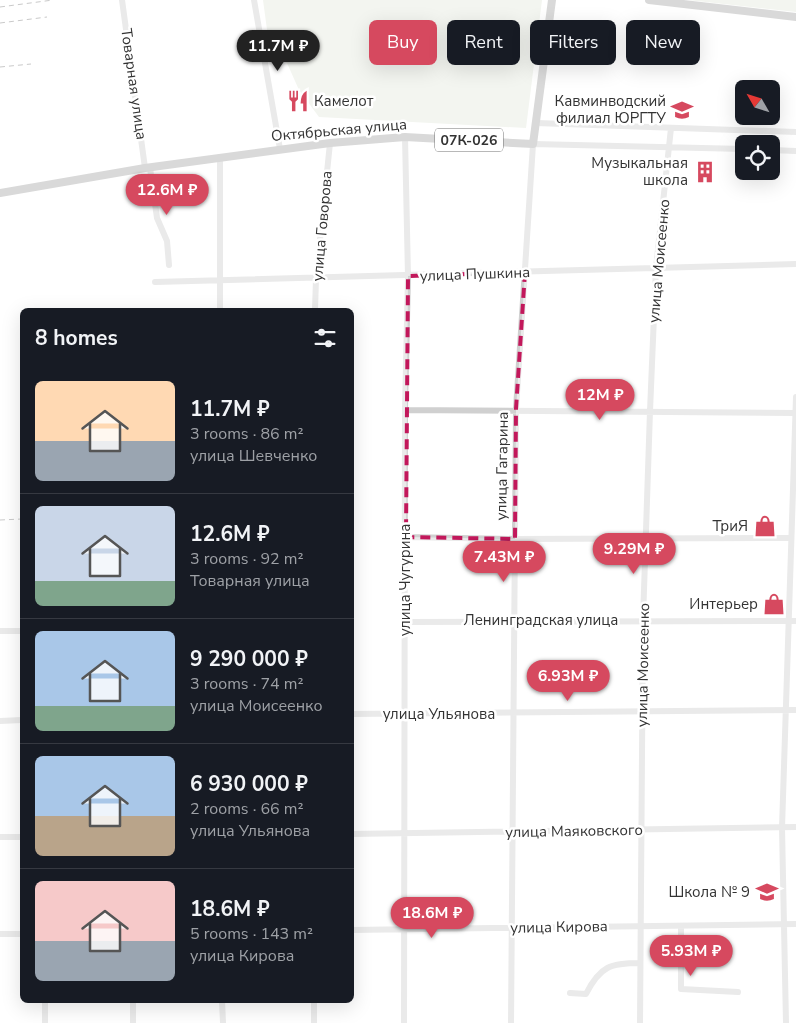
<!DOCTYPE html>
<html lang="en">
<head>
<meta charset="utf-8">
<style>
  :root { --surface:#171b24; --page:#242831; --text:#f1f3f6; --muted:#9ea1a6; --line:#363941; --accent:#d6495f }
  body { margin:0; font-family:"Nunito Sans",sans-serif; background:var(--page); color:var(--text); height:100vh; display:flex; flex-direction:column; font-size:19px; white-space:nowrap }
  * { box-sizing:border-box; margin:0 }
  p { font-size:16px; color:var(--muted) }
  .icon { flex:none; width:28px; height:28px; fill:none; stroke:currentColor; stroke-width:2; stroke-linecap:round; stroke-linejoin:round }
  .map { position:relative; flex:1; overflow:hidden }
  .sheet { position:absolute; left:20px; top:308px; width:334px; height:695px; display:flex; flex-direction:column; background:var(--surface); border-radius:8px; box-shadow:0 5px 20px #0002 }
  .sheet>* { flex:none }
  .banner { position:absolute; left:369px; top:20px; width:351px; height:45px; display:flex; gap:10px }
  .needle { width:32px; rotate:309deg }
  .tools { position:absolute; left:735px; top:80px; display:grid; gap:10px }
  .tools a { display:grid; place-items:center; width:45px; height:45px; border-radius:8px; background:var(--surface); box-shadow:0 5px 20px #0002; font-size:25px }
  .price { position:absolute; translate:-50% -42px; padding:0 11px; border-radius:18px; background:var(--accent); color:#fff; font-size:16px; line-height:32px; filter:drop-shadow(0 1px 2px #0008) }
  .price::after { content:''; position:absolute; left:50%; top:30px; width:15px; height:11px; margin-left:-8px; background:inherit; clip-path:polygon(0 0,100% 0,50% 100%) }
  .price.current { background:#222; color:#fff }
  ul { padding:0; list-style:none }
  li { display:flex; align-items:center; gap:15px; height:125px; padding:0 15px }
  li+li { border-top:1px solid var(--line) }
  li span { display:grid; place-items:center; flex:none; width:140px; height:100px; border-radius:8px; color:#555 }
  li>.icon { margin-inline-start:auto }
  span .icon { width:60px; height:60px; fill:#fffc; stroke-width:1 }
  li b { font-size:21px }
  h2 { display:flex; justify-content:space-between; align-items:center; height:60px; padding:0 15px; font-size:21px }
  .tag { padding:0 18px; border-radius:8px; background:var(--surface); box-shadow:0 5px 20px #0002; font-size:18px; line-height:45px }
  .tag.current { background:var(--accent); color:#fff }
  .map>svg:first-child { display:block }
  .green { fill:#e4e9dd }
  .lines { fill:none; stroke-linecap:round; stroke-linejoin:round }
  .minor { stroke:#d0d0d0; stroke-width:6 }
  .major { stroke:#ababab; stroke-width:8 }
  .rail { stroke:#888; stroke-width:1; stroke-dasharray:5 4; stroke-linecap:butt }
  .marked { fill:none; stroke:#c2185b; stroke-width:4; stroke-dasharray:10 6; stroke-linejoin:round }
  .labels { text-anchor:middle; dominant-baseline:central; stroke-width:5; stroke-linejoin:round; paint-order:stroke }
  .shield { fill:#fff; stroke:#707070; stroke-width:1 }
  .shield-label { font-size:14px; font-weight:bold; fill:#333 }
  .street-label { font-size:15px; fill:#333; stroke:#fff }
  .poi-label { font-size:15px; fill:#333; stroke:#fff; text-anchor:end }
</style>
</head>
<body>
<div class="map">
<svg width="796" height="1023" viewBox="0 0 796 1023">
  <rect width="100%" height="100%" fill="#fff"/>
  <path class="green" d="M263,0H542L526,128L319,117L299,90L287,63L270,52Z
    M688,0H796V12Z"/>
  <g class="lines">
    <path class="minor" d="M122,0L145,168
      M254,0L280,149
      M536,123L796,132
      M771,150L796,151
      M220,157V310
      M150,168L157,218L167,241L169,265
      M155,282L796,264
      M315,310L316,279L330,143
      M405,410L795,413
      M406,537L515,539L791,538
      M405,622L796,621
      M0,631H22
      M351,714L796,710
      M0,721L22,720
      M351,834L796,827
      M0,837H22
      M681,926V989L738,992
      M351,930L796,924
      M0,934H22
      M570,993L586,994C600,966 611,963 640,963
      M133,1000V1023
      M222,1000L223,1023
      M314,1000V1023
      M45,1023V1000
      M404,1023L405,410L408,276L405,137
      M511,1023L516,409L533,144L744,149
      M640,1023L643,620L650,411L656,268L671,128
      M786,1023L782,828L796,397"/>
    <path class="major" d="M649,0L796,17
      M0,193L145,168L330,143L405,137L533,144L552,0"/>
    <path class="rail" d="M0,7L53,0
      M0,23L47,17
      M0,67L31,64
      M0,520L22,519"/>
  </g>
  <path d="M0 0H796V1023H0ZM525,272L516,409L515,539L406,537L408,276Z" fill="#fff" fill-opacity=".55" fill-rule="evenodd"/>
  <path class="marked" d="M525,272L516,409L515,539L406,537L408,276Z"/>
  <defs>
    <g id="restaurant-bare" transform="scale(1.725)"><path d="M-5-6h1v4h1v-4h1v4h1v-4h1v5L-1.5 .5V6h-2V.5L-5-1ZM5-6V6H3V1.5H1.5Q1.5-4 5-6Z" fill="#d6495f" stroke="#fff" stroke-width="2.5" paint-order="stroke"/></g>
    <g id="university-bare" transform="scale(1.725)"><path d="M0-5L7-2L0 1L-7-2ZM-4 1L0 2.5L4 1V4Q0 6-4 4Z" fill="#d6495f" stroke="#fff" stroke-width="2.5" paint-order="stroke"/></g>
    <g id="building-bare" transform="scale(1.725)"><path d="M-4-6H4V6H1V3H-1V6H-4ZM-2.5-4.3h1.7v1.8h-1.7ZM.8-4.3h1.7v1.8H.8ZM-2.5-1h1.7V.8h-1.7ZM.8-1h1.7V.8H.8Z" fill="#d6495f" stroke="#fff" stroke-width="2.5" paint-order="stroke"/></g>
    <g id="shop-bare" transform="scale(1.725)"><path d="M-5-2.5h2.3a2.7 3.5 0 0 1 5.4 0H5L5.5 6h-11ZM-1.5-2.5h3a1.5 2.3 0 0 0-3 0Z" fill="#d6495f" stroke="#fff" stroke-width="2.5" paint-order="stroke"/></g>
    <g id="school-bare" transform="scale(1.725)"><path d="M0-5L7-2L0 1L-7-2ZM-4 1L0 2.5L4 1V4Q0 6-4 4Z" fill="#d6495f" stroke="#fff" stroke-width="2.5" paint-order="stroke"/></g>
  </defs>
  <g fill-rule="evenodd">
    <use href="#restaurant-bare" x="298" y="101"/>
    <use href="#university-bare" x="682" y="110"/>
    <use href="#building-bare" x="705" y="172"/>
    <use href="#shop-bare" x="765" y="526"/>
    <use href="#shop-bare" x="774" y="604"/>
    <use href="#school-bare" x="767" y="892"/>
  </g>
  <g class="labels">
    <rect class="shield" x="435" y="128.5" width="68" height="23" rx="4"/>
    <g class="shield-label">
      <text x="469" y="140">07К-026</text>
    </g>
    <g class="street-label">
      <text transform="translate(134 84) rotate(82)">Товарная улица</text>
      <text transform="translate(339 130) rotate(-5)">Октябрьская улица</text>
      <text transform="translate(322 226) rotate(-85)">улица Говорова</text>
      <text transform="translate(659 261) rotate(-85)">улица Моисеенко</text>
      <text transform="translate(475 274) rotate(-2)">улица Пушкина</text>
      <text transform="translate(502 466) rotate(-89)">улица Гагарина</text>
      <text transform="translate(405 580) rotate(-90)">улица Чугурина</text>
      <text x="541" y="620">Ленинградская улица</text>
      <text transform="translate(643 665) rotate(-89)">улица Моисеенко</text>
      <text x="439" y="714">улица Ульянова</text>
      <text transform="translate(574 831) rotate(-1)">улица Маяковского</text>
      <text transform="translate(559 927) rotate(-1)">улица Кирова</text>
    </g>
    <g class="poi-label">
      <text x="314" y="101" text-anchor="start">Камелот</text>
      <text x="666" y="101">Кавминводский<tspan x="666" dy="17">филиал ЮРГТУ</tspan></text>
      <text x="688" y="163">Музыкальная<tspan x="688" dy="17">школа</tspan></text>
      <text x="748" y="526">ТриЯ</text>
      <text x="758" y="604">Интерьер</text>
      <text x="750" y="892">Школа № 9</text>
    </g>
  </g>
</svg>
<div class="tools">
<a><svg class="needle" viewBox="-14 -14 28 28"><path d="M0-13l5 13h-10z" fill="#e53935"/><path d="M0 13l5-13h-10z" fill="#9ea1a6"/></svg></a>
<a><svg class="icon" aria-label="locate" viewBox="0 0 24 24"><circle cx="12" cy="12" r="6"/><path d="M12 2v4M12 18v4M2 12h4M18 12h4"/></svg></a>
</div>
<b class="price current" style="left:278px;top:72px">11.7M ₽</b>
<b class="price" style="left:167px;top:216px">12.6M ₽</b>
<b class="price" style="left:600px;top:421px">12M ₽</b>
<b class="price" style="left:634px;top:575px">9.29M ₽</b>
<b class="price" style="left:504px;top:583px">7.43M ₽</b>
<b class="price" style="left:568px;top:702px">6.93M ₽</b>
<b class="price" style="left:432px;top:939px">18.6M ₽</b>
<b class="price" style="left:691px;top:977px">5.93M ₽</b>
<div class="banner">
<a class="tag current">Buy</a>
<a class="tag">Rent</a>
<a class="tag">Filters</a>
<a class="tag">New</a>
</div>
<section class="sheet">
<h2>8 homes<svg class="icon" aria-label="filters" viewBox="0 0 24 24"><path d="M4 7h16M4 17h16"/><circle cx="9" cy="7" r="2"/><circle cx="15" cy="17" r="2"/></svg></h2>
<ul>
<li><span style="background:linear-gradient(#ffd9b3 60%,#9aa5b1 0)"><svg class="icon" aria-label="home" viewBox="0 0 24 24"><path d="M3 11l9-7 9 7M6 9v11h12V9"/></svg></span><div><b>11.7M ₽</b><p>3 rooms · 86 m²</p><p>улица Шевченко</p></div></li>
<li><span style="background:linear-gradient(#c9d6e8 75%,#7fa58c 0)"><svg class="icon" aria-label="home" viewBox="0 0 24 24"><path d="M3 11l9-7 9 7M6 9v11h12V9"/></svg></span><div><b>12.6M ₽</b><p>3 rooms · 92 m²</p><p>Товарная улица</p></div></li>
<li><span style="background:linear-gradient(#a9c7e8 75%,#7fa58c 0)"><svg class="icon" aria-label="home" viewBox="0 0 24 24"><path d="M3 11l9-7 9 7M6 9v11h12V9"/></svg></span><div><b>9 290 000 ₽</b><p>3 rooms · 74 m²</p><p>улица Моисеенко</p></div></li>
<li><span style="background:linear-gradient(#a9c7e8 60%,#b9a48a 0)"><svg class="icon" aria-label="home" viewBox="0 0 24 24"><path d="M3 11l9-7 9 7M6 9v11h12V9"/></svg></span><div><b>6 930 000 ₽</b><p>2 rooms · 66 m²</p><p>улица Ульянова</p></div></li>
<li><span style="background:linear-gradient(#f6c9c9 60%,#9aa5b1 0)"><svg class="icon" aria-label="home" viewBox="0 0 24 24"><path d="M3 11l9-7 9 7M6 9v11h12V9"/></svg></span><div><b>18.6M ₽</b><p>5 rooms · 143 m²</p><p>улица Кирова</p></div></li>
</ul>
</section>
</div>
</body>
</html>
